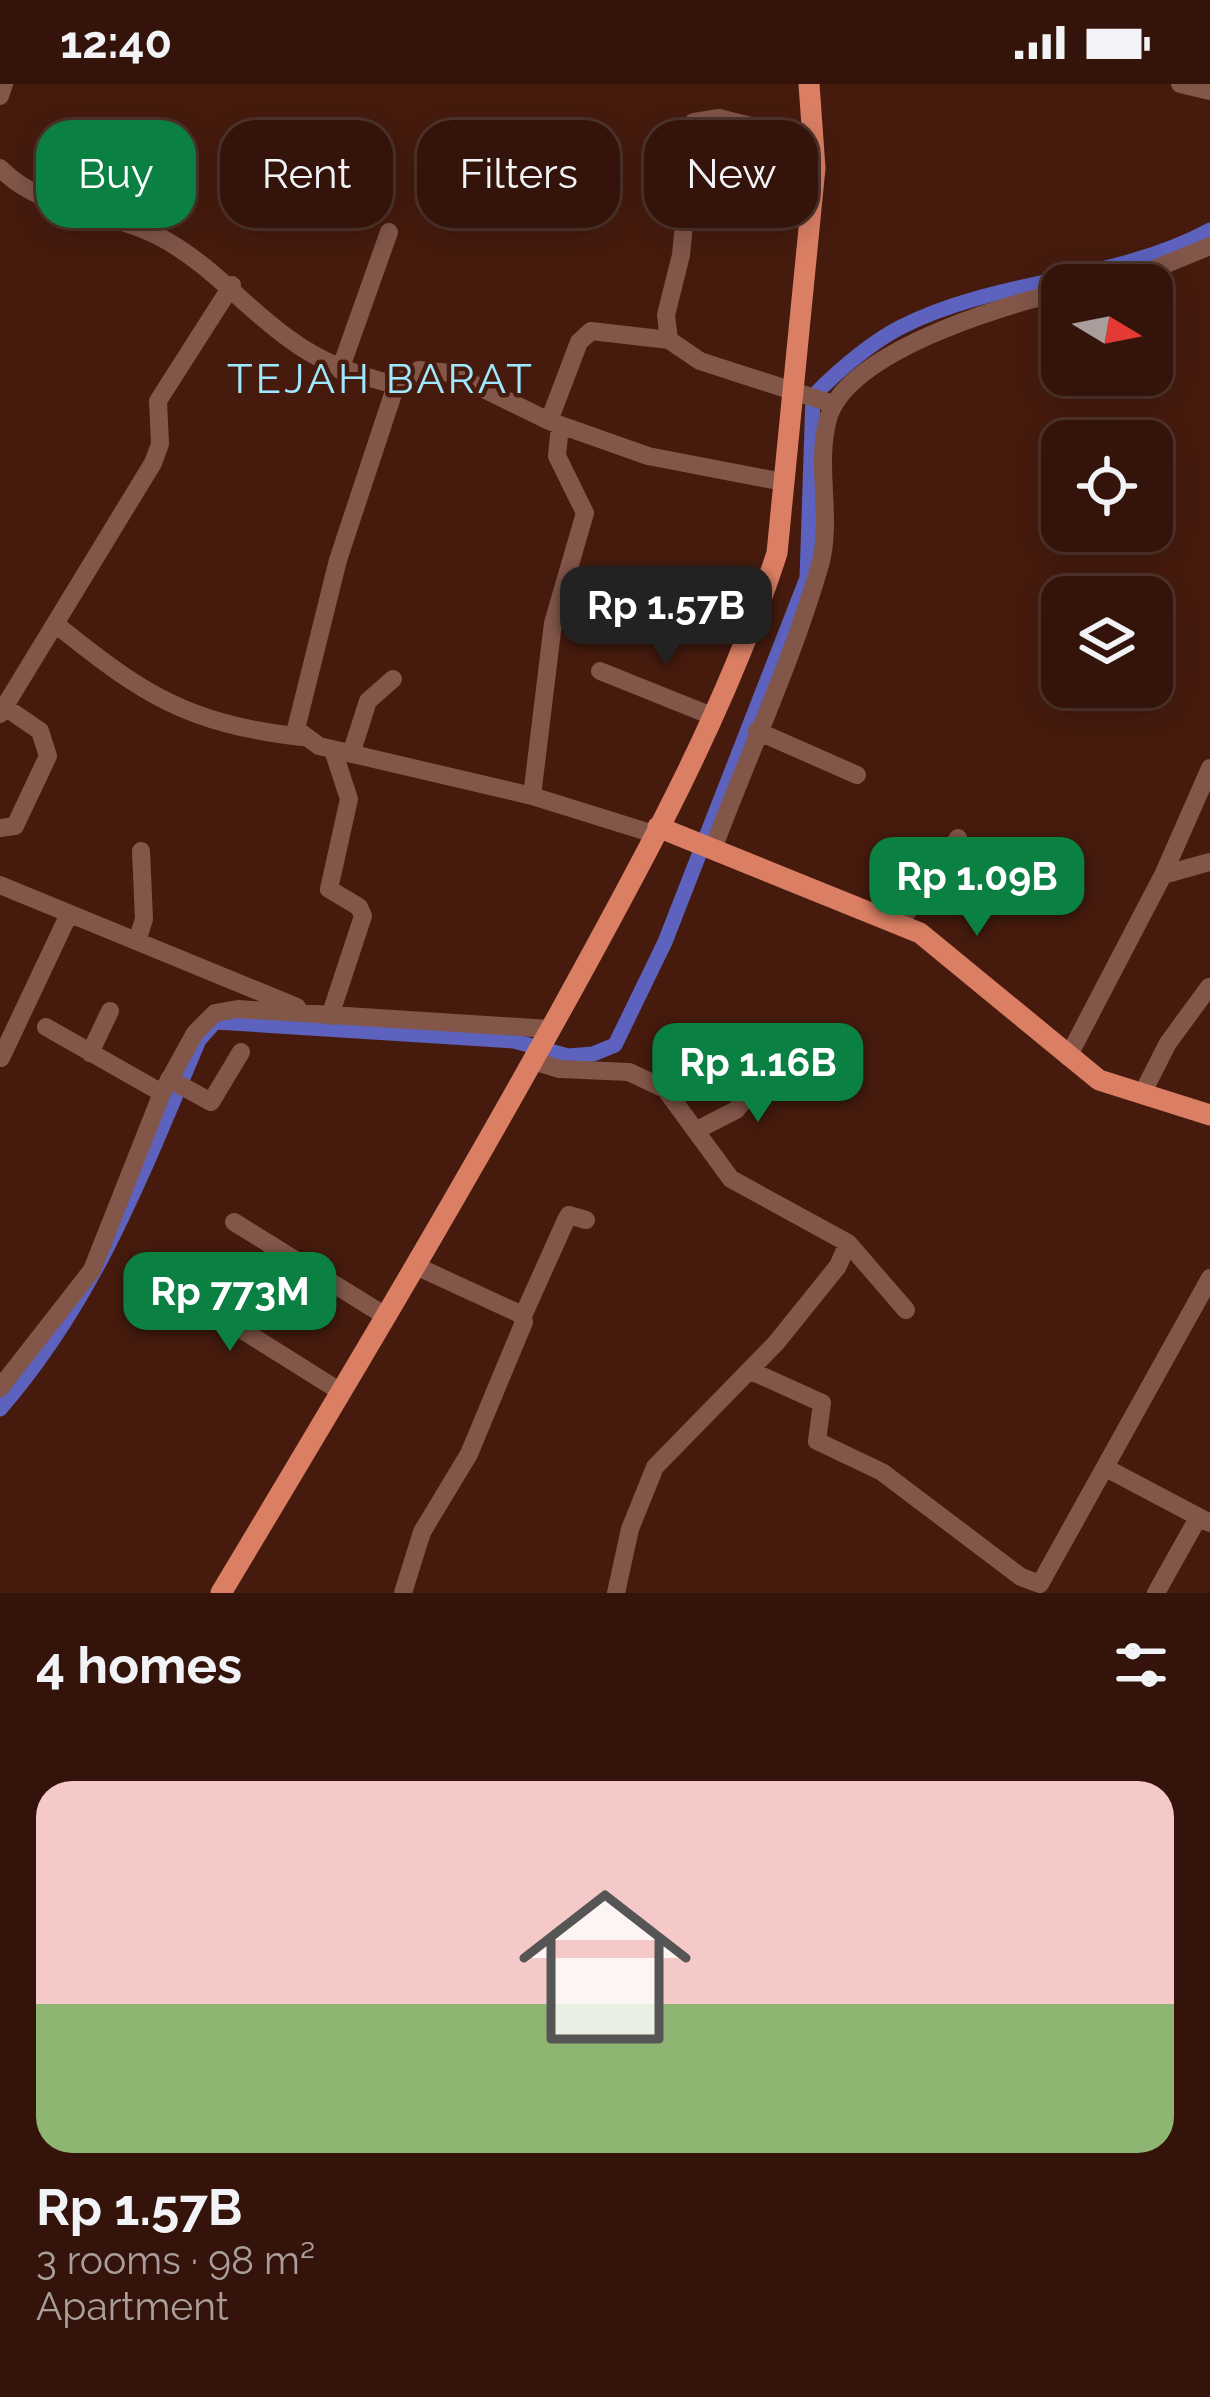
<!DOCTYPE html>
<html lang="en">
<head>
<meta charset="utf-8">
<style>
  :root { --surface:#34140a; --page:#3f2118; --text:#f1f3f6; --muted:#a99e9c; --line:#4e332b; --accent:#0b8043 }
  body { margin:0; font-family:Raleway,sans-serif; background:var(--page); color:var(--text); height:100vh; display:flex; flex-direction:column; font-size:45px; white-space:nowrap }
  * { box-sizing:border-box; margin:0 }
  p { font-size:39px; color:var(--muted) }
  .icon { flex:none; width:66px; height:66px; fill:none; stroke:currentColor; stroke-width:2; stroke-linecap:round; stroke-linejoin:round }
  .map { position:relative; height:1509px; overflow:hidden }
  .panel { display:flex; flex-direction:column; background:var(--surface); flex:1 }
  .panel>* { flex:none }
  .guide { position:absolute; left:36px; top:36px; width:1140px; height:108px; display:flex; gap:24px }
  .needle { width:78px; rotate:100deg }
  .controls { position:absolute; left:1041px; top:180px; display:grid; gap:24px }
  .controls a { display:grid; place-items:center; width:132px; height:132px; border-radius:24px; background:var(--surface); box-shadow:0 6px 30px #0003,0 0 0 3px var(--line); font-size:60px }
  .price { position:absolute; translate:-50% -102px; padding:0 27px; border-radius:24px; background:var(--accent); color:#fff; font-size:39px; line-height:78px; filter:drop-shadow(0 3px 6px #0008) }
  .price::after { content:''; position:absolute; left:50%; top:72px; width:36px; height:27px; margin-left:-18px; background:inherit; clip-path:polygon(0 0,100% 0,50% 100%) }
  .price.active { background:#222; color:#fff }
  ul { padding:0; list-style:none }
  li { display:grid; align-content:center; gap:24px; height:636px; padding:0 36px }
  li+li { border-top:3px solid var(--line) }
  li span { display:grid; place-items:center; height:372px; border-radius:36px; color:#555 }
  li>.icon { margin-inline-start:auto }
  span .icon { width:216px; height:216px; fill:#fffc; stroke-width:1 }
  li b { font-size:51px }
  h2 { display:flex; justify-content:space-between; align-items:center; height:144px; padding:0 36px; font-size:51px }
  .chip { padding:0 42px; border-radius:36px; background:var(--surface); box-shadow:0 6px 30px #0003,0 0 0 3px var(--line); font-size:42px; line-height:108px }
  .chip.active { background:var(--accent); color:#fff }
  .status { display:flex; justify-content:space-between; align-items:center; height:84px; padding:0 60px; background:var(--surface); direction:ltr }
  .status svg { height:33px; fill:currentColor }
  .map>svg:first-child { display:block }
  .lines { fill:none; stroke-linecap:round; stroke-linejoin:round }
  .canal { stroke:#5c62bd; stroke-width:15 }
  .minor { stroke:#825649; stroke-width:18 }
  .major { stroke:#da7f64; stroke-width:21 }
  .labels { text-anchor:middle; dominant-baseline:central; stroke-width:9; stroke-linejoin:round; paint-order:stroke }
  .quarter-label { font-size:42px; letter-spacing:3px; fill:#9ee9ff; stroke:#461b0e }
</style>
</head>
<body>
<div class="status"><b>12:40</b><svg viewBox="0 0 49 12"><path d="M0 12V9h3v3zM5 12V6h3v6zM10 12V3h3v9zM15 12V0h3v12zM26 1h20v11H26zM47 4h2v5h-2z"/></svg></div>
<div class="map">
<svg width="1210" height="1509" viewBox="0 0 1210 1509">
  <rect width="100%" height="100%" fill="#461b0e"/>
  <g class="lines">
    <path class="canal" d="M0,1325C97,1213 142,1090 199,956L215,938L514,957L568,972L593,970L615,961L665,858L807,494L813,312C839,286 868,260 901,243C998,194 1113,198 1210,146"/>
    <path class="minor" d="M1180,0L1210,7
      M0,12L4,0
      M0,84C42,127 107,126 158,152C210,179 242,221 288,254C321,279 356,291 396,301
      M1097,201L1142,190L1210,162
      M669,256L666,231L681,171L694,38L719,34L814,58
      M340,286L389,148
      M549,337L579,258L591,247L669,256L700,277L833,320
      M58,542C145,612 189,640 302,653
      M600,587L712,632
      M0,630L153,379L160,360L158,317L232,201
      M757,647L857,691
      M351,670L368,617L393,595
      M532,712L553,539L585,429L557,372L560,341
      M0,744L15,742L48,672L40,647L5,623
      M654,750L532,712L319,662L296,645L338,476L396,301L419,286L451,289L549,337L648,372L783,398
      M713,765C748,671 792,578 820,481C833,435 815,382 828,335C845,269 1002,221 1062,208
      M1163,791L1210,684
      M0,801L297,923
      M899,840L958,754
      M137,857L144,835L141,767
      M330,932L363,832L359,823L329,805L349,715L333,666
      M46,943L162,1009
      M90,969L110,927
      M1068,973L1163,791L1210,778
      M1,974L69,830
      M533,977L560,985L629,988L665,1005L731,1095L848,1159L838,1182L776,1259L655,1383L630,1445L616,1509
      M169,995L211,1018L241,968
      M1142,1010L1168,959L1209,903
      M697,1046L736,1026L785,966L799,968L819,984
      M234,1138L387,1233
      M848,1159L906,1226
      M147,1186L341,1308
      M522,1234L566,1136L569,1131L586,1136
      M751,1287L822,1319L817,1357L882,1388L1021,1493L1040,1500L1210,1194
      M0,1304L92,1186L162,1009L195,949L215,929L238,925L550,945
      M1106,1384L1210,1439
      M403,1509L422,1448L469,1370L524,1238L520,1230L416,1182
      M1156,1509L1198,1434"/>
    <path class="major" d="M658,743L920,849L1099,996L1210,1031
      M221,1509C336,1317 451,1125 560,928C641,781 725,630 777,469L815,84L809,0"/>
  </g>
  <g class="labels">
    <g class="quarter-label">
      <text x="381" y="294">TEJAH BARAT</text>
    </g>
  </g>
</svg>
<div class="controls">
<a><svg class="needle" viewBox="-14 -14 28 28"><path d="M0-13l5 13h-10z" fill="#e53935"/><path d="M0 13l5-13h-10z" fill="#a99e9c"/></svg></a>
<a><svg class="icon" aria-label="locate" viewBox="0 0 24 24"><circle cx="12" cy="12" r="6"/><path d="M12 2v4M12 18v4M2 12h4M18 12h4"/></svg></a>
<a><svg class="icon" aria-label="layers" viewBox="0 0 24 24"><path d="M12 4l9 5-9 5-9-5zM3 14l9 5 9-5"/></svg></a>
</div>
<b class="price active" style="left:666px;top:584px">Rp 1.57B</b>
<b class="price" style="left:977px;top:855px">Rp 1.09B</b>
<b class="price" style="left:758px;top:1041px">Rp 1.16B</b>
<b class="price" style="left:230px;top:1270px">Rp 773M</b>
<div class="guide">
<a class="chip active">Buy</a>
<a class="chip">Rent</a>
<a class="chip">Filters</a>
<a class="chip">New</a>
</div>
</div>
<section class="panel">
<h2>4 homes<svg class="icon" aria-label="filters" viewBox="0 0 24 24"><path d="M4 7h16M4 17h16"/><circle cx="9" cy="7" r="2"/><circle cx="15" cy="17" r="2"/></svg></h2>
<ul>
<li><span style="background:linear-gradient(#f6c9c9 60%,#8fb573 0)"><svg class="icon" aria-label="home" viewBox="0 0 24 24"><path d="M3 11l9-7 9 7M6 9v11h12V9"/></svg></span><div><b>Rp 1.57B</b><p>3 rooms · 98 m²</p><p>Apartment</p></div></li>
</ul>
</section>
</body>
</html>
